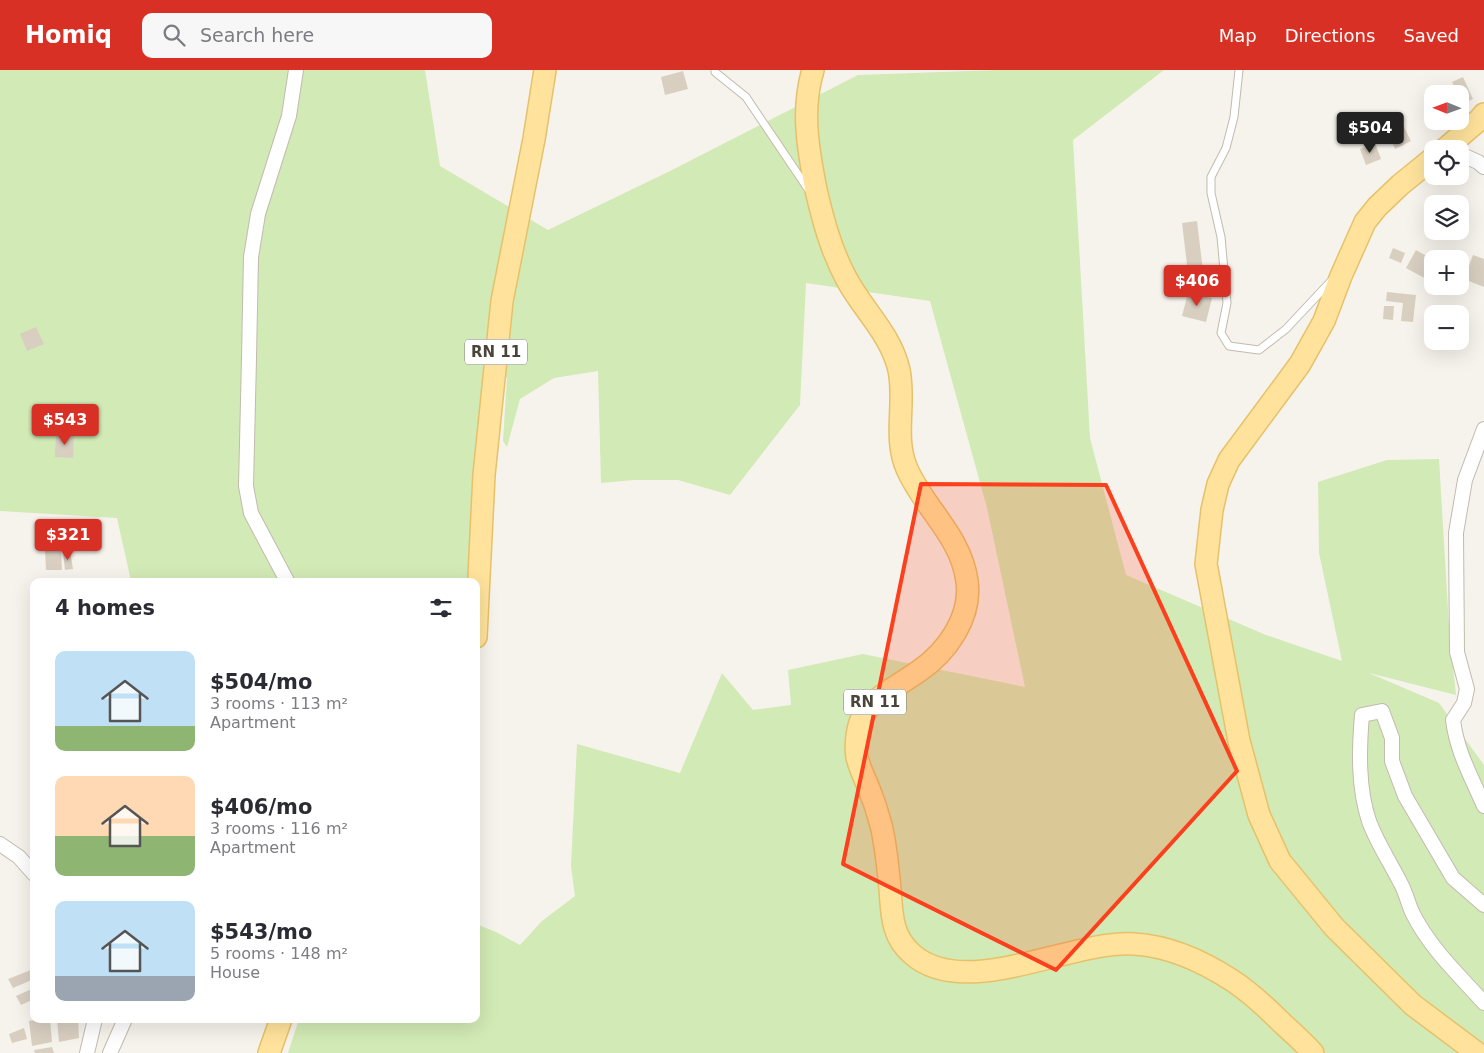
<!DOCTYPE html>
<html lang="en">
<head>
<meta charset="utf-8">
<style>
  :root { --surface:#fff; --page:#f7f7f7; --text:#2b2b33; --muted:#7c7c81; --accent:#d93025 }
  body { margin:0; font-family:"DejaVu Sans",sans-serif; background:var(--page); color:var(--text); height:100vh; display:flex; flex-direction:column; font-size:19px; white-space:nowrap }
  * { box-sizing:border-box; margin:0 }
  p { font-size:16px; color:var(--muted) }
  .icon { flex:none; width:28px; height:28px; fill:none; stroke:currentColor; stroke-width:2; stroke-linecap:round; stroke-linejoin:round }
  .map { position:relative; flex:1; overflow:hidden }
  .side { position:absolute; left:30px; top:508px; width:450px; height:445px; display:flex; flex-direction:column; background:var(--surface); border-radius:10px; box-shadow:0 5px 20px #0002 }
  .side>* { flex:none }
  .needle { width:32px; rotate:271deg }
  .controls { position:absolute; left:1424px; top:15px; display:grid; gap:10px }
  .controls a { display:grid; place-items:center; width:45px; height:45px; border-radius:10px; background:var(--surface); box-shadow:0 5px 20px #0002; font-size:25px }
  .price { position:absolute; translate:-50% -42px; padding:0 11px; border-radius:5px; background:var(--accent); color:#fff; font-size:16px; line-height:32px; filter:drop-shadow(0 1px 2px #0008) }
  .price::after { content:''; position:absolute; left:50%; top:30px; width:15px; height:11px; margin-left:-8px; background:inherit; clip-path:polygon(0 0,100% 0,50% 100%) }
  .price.active { background:#222; color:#fff }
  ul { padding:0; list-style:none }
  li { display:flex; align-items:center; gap:15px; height:125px; padding:0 25px }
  li span { display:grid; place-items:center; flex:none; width:140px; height:100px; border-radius:10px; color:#555 }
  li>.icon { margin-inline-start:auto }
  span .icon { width:60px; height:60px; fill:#fffc; stroke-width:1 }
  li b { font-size:21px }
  h2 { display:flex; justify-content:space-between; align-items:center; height:60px; padding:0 25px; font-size:21px }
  header { display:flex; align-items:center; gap:30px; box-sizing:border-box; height:70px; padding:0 25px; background:var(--accent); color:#fff }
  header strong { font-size:24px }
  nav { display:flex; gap:28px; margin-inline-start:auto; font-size:18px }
  .search { width:350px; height:45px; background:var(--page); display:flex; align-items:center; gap:12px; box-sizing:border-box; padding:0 18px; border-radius:10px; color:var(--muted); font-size:19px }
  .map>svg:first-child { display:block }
  .green { fill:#d2eab5 }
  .building { fill:#d8cfc1 }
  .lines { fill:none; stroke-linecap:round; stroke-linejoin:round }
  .service-casing { stroke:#c2bbae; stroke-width:9 }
  .minor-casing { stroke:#c2bbae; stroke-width:16 }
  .primary-casing { stroke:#e6c16a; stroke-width:24 }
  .service { stroke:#fff; stroke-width:7 }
  .minor { stroke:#fff; stroke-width:14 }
  .primary { stroke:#ffe39c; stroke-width:21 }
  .marked { fill:#fc3f1d; fill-opacity:0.2; stroke:#fc3f1d; stroke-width:4; stroke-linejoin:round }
  .labels { text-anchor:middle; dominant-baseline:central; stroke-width:5; stroke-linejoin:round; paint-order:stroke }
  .shield { fill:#fff; stroke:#817c74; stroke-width:1 }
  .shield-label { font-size:15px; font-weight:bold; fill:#4b4439 }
</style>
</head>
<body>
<header>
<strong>Homiq</strong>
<div class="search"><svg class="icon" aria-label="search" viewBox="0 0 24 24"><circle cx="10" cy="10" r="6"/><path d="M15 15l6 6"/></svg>Search here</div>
<nav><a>Map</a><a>Directions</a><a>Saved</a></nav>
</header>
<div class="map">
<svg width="1484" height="983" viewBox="0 0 1484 983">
  <rect width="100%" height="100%" fill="#f6f3ec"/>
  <path class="green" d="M0,0H425L440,96L548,160L670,101L858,5L997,0H1164L1073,70L1090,368L1126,505L1266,565L1342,591L1319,483L1318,412L1387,390L1439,389L1449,557L1456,625L1369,603L1439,633L1484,695V983H288L299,949H476V854L496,862L520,875L542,851L575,826L571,796L577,674L680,703L722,603L753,640L791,635L788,600L863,584L1025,617L987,438L930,231L806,213L800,335L730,425L678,410H634L601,413L598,301L554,308L520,329L507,377L503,371L507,308L486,296L471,511H131L117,448L0,441Z"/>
  <path class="building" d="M683,1L688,19L665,25L661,7Z
    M1463,7L1473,29L1463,34L1460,28V24H1458L1452,12Z
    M1436,18L1439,24H1432V42L1424,23Z
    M1402,53L1411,71L1395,79L1387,60Z
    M1375,73L1381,89L1366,95L1360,79Z
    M1197,151L1203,201L1188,203L1182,153Z
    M1431,153H1432V161H1454L1453,167L1430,163Z
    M1393,178L1405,183L1401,193L1389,188Z
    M1416,180L1432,189V202L1428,210L1406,198Z
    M1473,185L1484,189V217L1464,209Z
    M1387,222L1416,225L1413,252L1401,251L1403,233L1386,231Z
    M1188,223L1212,228L1206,252L1182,246Z
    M1384,236H1394L1393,250L1383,249Z
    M36,257L44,274L27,281L20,264Z
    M56,364H74L73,388L55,387Z
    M45,480H61L62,500H46Z
    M70,481L73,499L65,500L63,482Z
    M31,900L34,909L13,918L8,909Z
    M34,918V929L21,935L16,926Z
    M42,949H50L52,972L32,976L29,951Z
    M57,949H78L79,968L59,972Z
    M24,958L27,969L12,973L9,964Z
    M52,977L54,983H35L34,980Z"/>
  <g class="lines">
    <g class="service-casing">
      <path id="service" d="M715,0V2L746,27L808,119
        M1239,0L1234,47L1226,78L1211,107V123L1221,167L1227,233L1221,263L1229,276L1259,280L1286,259L1331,211"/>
    </g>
    <g class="minor-casing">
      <path id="minor" d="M1460,84L1478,92L1484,97
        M1484,359L1465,410L1456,463L1457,582L1467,619L1464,633L1453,650C1457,682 1471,706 1484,736
        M287,511L251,443L246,416L249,288L251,187L258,144L289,46L296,0
        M0,774L19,787L34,804
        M1484,835L1453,808L1405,726L1392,691V668L1382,641L1362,645C1359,680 1358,718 1369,751C1377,773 1390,792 1400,812C1406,822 1408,834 1413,844C1430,878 1459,905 1484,933
        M87,983L95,949
        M110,983L125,949"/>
    </g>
    <g class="primary-casing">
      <path id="primary" d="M813,0C801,40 808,79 816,120C823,150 831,180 846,208C862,239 891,264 899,300C906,333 893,367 907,399C924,438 961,466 967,511C972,547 947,582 919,601C901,614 875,626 863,646C857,656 855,676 857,687C860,701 868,714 872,727C876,736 878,746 881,755C886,775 888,798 890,819C892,843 891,866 912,884C965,931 1070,870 1134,874C1169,876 1204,892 1233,911C1251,923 1267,938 1282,953C1293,963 1303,972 1313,983
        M1445,79L1479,50L1484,44
        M1432,89L1400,115L1377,137L1365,152L1341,206L1324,251L1300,294L1229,390L1218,414L1212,440L1206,494L1239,671L1259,745L1280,791L1334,857L1413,935L1477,983
        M476,567L484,405L502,231L534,69L545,0
        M269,983L281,949"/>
    </g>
    <use href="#service" class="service"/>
    <use href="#minor" class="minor"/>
    <use href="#primary" class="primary"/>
  </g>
  <path class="marked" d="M921,414L1106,415L1237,701L1056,900L843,794Z"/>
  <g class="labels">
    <g class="shield">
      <rect x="465" y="269.5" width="62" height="25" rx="4"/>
      <rect x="844" y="619.5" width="62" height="25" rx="4"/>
    </g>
    <g class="shield-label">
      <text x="496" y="282">RN 11</text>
      <text x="875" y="632">RN 11</text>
    </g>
  </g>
</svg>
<div class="controls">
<a><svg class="needle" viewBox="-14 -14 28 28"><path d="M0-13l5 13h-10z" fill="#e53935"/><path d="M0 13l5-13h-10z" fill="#7c7c81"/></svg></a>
<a><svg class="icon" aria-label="locate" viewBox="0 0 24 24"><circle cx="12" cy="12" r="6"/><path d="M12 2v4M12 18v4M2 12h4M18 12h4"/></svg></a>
<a><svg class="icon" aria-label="layers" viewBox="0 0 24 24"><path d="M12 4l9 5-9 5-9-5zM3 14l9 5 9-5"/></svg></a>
<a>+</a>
<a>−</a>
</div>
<b class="price active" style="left:1370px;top:84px">$504</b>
<b class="price" style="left:1197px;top:237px">$406</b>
<b class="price" style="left:65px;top:376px">$543</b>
<b class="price" style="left:68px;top:491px">$321</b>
<section class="side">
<h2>4 homes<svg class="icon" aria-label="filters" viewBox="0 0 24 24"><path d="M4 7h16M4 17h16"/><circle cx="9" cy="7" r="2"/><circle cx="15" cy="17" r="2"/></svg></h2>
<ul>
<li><span style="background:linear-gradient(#bfe0f5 75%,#8fb573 0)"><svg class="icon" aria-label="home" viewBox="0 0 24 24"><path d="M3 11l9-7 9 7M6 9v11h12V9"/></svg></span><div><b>$504/mo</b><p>3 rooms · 113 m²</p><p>Apartment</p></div></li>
<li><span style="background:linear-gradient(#ffd9b3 60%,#8fb573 0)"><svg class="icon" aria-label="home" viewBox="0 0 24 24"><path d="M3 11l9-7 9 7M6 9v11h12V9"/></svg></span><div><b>$406/mo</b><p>3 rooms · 116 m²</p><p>Apartment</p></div></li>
<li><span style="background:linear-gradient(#bfe0f5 75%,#9aa5b1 0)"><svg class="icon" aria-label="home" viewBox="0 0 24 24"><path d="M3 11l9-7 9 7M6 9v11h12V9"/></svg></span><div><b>$543/mo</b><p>5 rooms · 148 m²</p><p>House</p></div></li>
</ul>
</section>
</div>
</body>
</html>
